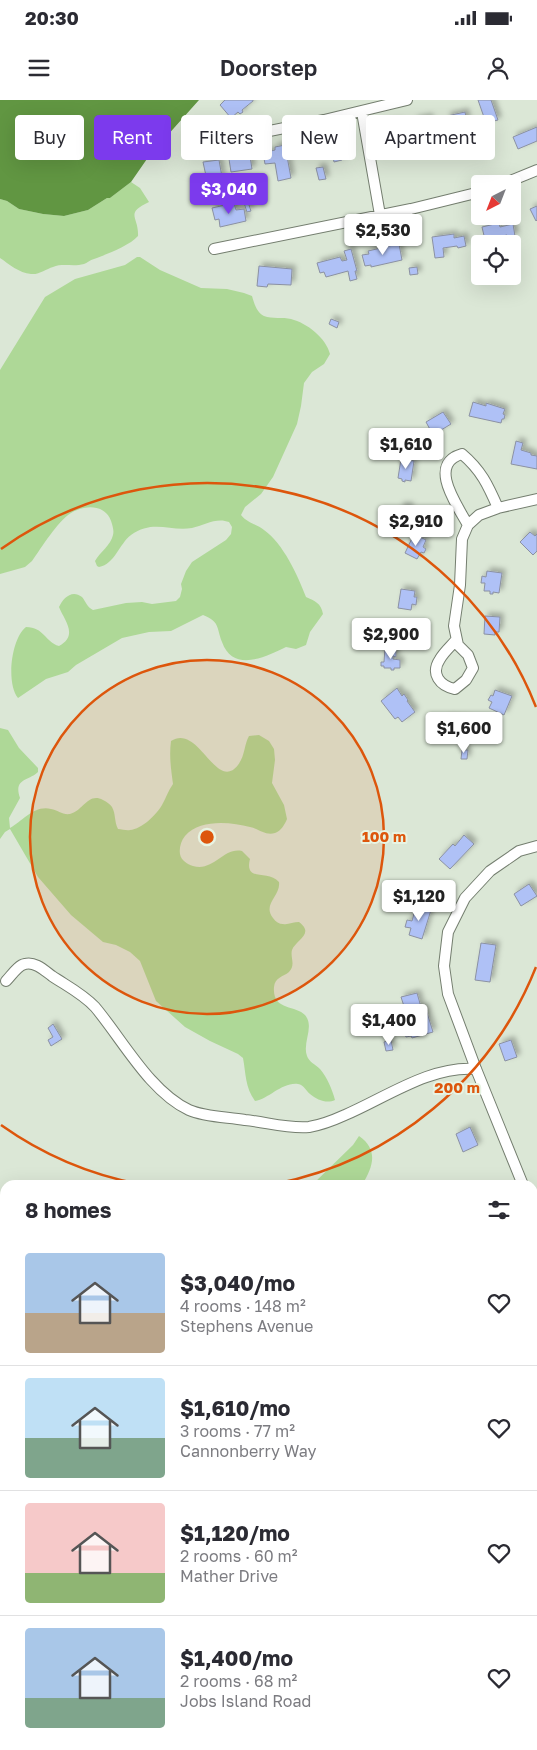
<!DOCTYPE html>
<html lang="en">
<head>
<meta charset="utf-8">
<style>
  :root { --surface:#fff; --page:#f2f2f3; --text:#2b2b33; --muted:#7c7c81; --line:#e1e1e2; --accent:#7c3aed }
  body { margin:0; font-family:"Golos Text",sans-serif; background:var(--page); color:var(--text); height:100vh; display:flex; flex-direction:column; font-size:19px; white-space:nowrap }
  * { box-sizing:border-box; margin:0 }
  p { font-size:16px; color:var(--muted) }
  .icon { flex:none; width:28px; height:28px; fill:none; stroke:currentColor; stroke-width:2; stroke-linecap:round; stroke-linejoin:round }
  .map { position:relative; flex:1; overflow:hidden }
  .side { position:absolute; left:0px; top:1080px; width:538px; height:570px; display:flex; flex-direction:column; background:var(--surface); border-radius:15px 15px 0 0; box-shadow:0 5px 20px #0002 }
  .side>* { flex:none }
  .hud { position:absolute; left:15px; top:15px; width:508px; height:45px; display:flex; gap:10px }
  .needle { width:32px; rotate:222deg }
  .controls { position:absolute; left:471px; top:75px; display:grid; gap:10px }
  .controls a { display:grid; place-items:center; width:50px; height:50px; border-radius:5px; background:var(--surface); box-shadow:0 5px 20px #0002; font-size:25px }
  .price { position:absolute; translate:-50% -42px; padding:0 11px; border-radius:5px; background:#fff; color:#222; font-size:16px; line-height:32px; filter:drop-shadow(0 1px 2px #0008) }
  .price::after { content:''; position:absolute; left:50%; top:30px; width:15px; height:11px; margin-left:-8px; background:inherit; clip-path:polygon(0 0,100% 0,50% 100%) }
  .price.on { background:var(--accent); color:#fff }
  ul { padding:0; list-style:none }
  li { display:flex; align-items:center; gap:15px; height:125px; padding:0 25px }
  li+li { border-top:1px solid var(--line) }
  li span { display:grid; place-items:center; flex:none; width:140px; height:100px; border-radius:5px; color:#555 }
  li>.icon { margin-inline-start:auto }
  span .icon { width:60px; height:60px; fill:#fffc; stroke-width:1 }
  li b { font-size:21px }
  h2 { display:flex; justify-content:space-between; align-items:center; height:60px; padding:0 25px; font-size:21px }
  .tag { padding:0 18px; border-radius:5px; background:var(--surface); box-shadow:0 5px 20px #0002; font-size:18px; line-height:45px }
  .tag.on { background:var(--accent); color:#fff }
  .status { display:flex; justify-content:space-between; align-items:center; height:35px; padding:0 25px; background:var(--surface); direction:ltr }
  .status svg { height:14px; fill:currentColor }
  header { display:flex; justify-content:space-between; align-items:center; height:65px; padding:0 25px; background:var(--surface); font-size:22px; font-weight:600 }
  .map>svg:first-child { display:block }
  .green { fill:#aed897 }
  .water { fill:#619642 }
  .building { fill:#afc1f6; stroke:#8b91a2; filter:url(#shadow) }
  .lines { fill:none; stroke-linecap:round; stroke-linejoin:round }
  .street-casing { stroke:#747e6f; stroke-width:12 }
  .street { stroke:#fff; stroke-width:10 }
  .ring { fill:none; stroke:#dd560c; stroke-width:2.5 }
  .centre { fill:#dd560c; stroke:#e8f4e3; stroke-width:2.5 }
  .ring-label { font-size:15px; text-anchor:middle; font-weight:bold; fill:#dd560c; stroke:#e8f4e3; stroke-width:4; stroke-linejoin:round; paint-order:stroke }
</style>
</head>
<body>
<div class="status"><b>20:30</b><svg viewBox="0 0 49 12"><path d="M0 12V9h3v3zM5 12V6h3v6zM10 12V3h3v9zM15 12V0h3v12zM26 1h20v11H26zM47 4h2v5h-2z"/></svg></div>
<header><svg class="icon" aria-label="menu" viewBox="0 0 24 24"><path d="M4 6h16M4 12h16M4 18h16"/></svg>Doorstep<svg class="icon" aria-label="person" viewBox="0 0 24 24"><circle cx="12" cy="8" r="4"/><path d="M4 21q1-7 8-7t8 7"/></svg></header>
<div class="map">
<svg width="537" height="1650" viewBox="0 0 537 1650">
  <defs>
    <filter id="shadow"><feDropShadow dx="3.5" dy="-3.5" stdDeviation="2.5" flood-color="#0004"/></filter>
  </defs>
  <rect width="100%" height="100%" fill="#dbe7d6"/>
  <path class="green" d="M131,82L140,88L149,102C124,114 139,116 138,136C129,146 107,154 94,159C90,160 87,163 84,164C74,167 62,163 53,167C46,169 39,175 31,174C19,173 9,164 0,158V99L7,101L19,109L43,114L64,116L88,110L107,98H110Z
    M137,157H140L160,170L201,188L227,189L244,193L252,196C254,203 257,213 264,216C272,219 283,217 291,219C307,223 326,238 330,254L324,264L312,272L304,283L301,306L297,324L273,377L261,394L245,407L241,415C247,423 257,424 264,430C283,443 298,476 306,497C315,501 321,503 323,514L310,532L306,545L296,549L286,547C266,557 233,573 222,542C216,526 220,522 203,515L171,531L149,532L122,538L76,565L68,572L46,579L18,598C6,583 11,539 26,527C44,527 45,542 59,546C79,535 64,520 59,507C63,498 72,489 82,497C86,502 87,507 93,510L126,503L142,502L152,504L176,501L180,497L182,489L181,484L186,471L192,462L226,440L231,434L232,427L229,422C217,417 204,425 192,428C171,432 153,419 131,435C119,444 115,464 99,467L97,466L95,461C100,452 111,445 113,435C114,431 113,428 112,424C107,404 86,404 71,413C57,422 42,447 32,461L25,467L0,474V270L45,197L75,179L125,165Z
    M0,628L8,630L19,648L38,668V672C29,681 13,678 20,698L9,718L10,728C23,721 34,705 51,709C58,710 62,715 70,714C83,711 88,692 103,700C107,702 110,704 112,707C116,714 114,721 118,729C122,729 127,731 130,730C142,729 156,715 162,705C166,698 168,691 173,684C171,669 169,656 171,641C199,623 216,693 238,665C245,656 244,645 249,636L259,635L269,641L274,649L275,660L272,683L284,705L287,719C285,724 281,731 275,733C266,736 259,729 250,727C230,722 200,719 185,736C181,741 179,748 180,754C181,760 187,764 193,766C214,772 223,747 242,751L250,759C244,783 268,769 279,782C281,796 262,804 273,818C276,822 279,824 283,824C288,825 293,822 299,822C315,834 296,840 292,850C290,857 296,865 289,872C283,877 275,877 274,887C272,911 296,905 305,915C315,927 302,942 307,956C309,962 315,964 320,969C327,977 332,989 335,1000C327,1004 317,1000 310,994C306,991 304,985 298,984C282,982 269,999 255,1001C245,987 246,974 243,958L238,954L210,941L185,927L166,910L156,901L140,861L130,852L116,845L103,842L71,815L38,777L10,729L5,732L0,739Z
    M359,1036C379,1050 373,1067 362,1085H312L353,1045Z
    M0,1477L5,1478V1625L0,1617Z
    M5,1632V1645H312L310,1650H1L3,1646Z"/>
  <path class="water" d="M0,0H199L149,56L131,82L110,98H107L88,110L64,116L43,114L19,109L7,101L0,99Z
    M0,1228H5V1327L0,1335Z
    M5,1352V1478L0,1477V1353Z"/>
  <path class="building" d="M225,0H253V1L242,10L243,12L240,14L238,12L231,18L220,5Z
    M478,0H491L498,20L486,23Z
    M465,12L468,27L449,31L447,16Z
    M429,17L433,39L429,40L430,44L424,45L423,41L419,42L414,20Z
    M398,22L403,46L399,47V50L393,51L392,48L388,49L383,25Z
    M537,27V41L518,49L513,37Z
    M338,36L339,41L344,40L346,51L341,52L342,60L334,62L329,38Z
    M316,41L317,45H320V49H318V54L313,55L314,57L309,58L308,56L297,58L295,45Z
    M285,45L291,78L278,81L275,63L265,64L263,53L275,50V47Z
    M250,56L252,69L231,72L229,59Z
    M219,60L222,77L216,78L215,74L206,76L203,62Z
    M323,67L326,79L319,80L316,68Z
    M253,88L256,98L251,99L248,90Z
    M247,99L251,111L247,112L243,100Z
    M234,103L236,110L244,109L246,121L220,127L219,119L215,120L212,108Z
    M537,106V120L536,121L530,109Z
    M499,123L500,127L513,124L515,136L508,138L507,135L485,140L482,127Z
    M454,134V138L464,136L466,146L458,148L457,146L443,148L444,157L435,158L432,137Z
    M387,144L388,146L399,144L402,160L371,167V165L365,166L362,155L369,154L368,151L381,148L380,146Z
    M351,149L357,171H355L357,179L350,181L348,171L326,177L324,172L320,173L317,163L340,157L342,161L347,160L344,151Z
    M259,166L292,169L291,185L268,184L267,187L257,186Z
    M417,167L418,174L410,175L409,168Z
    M331,219L339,222L337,228L329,224Z
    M473,302L486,306V303L505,309L503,314L505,315L504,319H502L501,323L469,316Z
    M443,312L451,324L433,335L426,322Z
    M516,341L523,343L521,350L531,353V355L537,356V369L511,364Z
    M401,359L414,361L411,381L405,380V382L402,381V379L398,378Z
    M400,406H410L409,412H400Z
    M530,432L535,436L537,434V451L533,455L520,442Z
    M414,434L426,440L423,447L426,449L424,453L421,452L417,459L405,453Z
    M487,471L502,473L499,493L493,492V494H490V491H484L485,483H481L482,476L486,477Z
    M401,489L415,491L414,497H417L416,505L412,504L411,510L398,508Z
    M485,516L500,517L499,532H495V535L484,534Z
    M385,548L396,549V557L393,556V559L400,560V568H394V570H391V568H384V566H381V562H384Z
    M397,588L402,596L404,594L408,600L407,601L415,612L402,622L398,617L395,619L381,601Z
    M495,590L512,596L504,615L489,608L492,602L488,600L491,595L493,596Z
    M447,619L468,621L467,626L471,627L470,634L458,635L457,640L445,639Z
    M462,650H468L467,659H461Z
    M464,735L474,744L450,769L439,759L453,744L455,746Z
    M529,784L537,796L521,806L514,794Z
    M416,806L431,810L422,839L409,835L411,828L405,827L407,820L412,821Z
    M481,843L496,845L490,882L475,880Z
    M417,893L421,907L425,906L433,932L412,938L411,936L406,937L402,927L410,925L401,897Z
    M53,924L62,939L51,946L48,940L53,937L48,928Z
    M391,940L393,950L386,951L384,942Z
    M511,940L517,957L505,961L499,944Z
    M470,1027L478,1045L463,1052L456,1034Z
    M537,1167V1181L532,1179V1175Z
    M532,1534L537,1543V1550L532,1552Z
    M537,1602V1633L532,1635V1605Z
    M346,1645H366L353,1650L352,1646L347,1648Z
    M484,1645H502L504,1649L508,1647L510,1650H486Z"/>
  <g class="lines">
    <g class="street-casing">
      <path id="street" d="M362,12L380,115
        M245,36L324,20L407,0
        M503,84L537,70
        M214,149L411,109L480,92
        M468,425L479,415L498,408
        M456,540C451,546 444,552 440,559C430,574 440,586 455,589L466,580L473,568L468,555L458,545L454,526L460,485L462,439L468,425C457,405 427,364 462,354C481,370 488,385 498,408L537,399
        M6,881C11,876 18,865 25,864C35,861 45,871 52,876C67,886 83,894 95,907C122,939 150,992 189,1010C205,1017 227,1017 245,1020C266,1022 288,1029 309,1027C321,1025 334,1020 345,1015C385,998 431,965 476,969
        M523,1085L476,969L448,894L444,866L448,832L465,798L490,771L519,751L537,746
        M532,1109L537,1116
        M532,1339L537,1338
        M397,1648L398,1650"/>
    </g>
    <use href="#street" class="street"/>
  </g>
  <circle cx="207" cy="737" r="177" fill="#dd560c" fill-opacity=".12"/>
  <g class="ring">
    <circle cx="207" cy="737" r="177"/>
    <path d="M536 867A354 354 0 0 1 275 1084M139 1084A354 354 0 0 1 1 1025M1 449A354 354 0 0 1 536 607"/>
  </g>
  <circle cx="207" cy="737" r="8" class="centre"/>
  <g class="ring-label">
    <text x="384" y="742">100 m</text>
    <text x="457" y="993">200 m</text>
  </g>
</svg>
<div class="controls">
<a><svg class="needle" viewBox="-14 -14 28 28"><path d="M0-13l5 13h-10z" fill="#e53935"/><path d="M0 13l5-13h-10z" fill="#7c7c81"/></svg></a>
<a><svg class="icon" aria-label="locate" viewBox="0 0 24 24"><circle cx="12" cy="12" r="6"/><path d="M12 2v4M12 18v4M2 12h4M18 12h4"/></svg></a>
</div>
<b class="price on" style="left:229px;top:115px">$3,040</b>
<b class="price" style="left:383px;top:156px">$2,530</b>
<b class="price" style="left:406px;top:370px">$1,610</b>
<b class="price" style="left:416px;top:447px">$2,910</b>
<b class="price" style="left:391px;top:560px">$2,900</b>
<b class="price" style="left:464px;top:654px">$1,600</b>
<b class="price" style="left:419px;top:822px">$1,120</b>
<b class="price" style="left:389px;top:946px">$1,400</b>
<div class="hud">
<a class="tag">Buy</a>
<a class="tag on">Rent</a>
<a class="tag">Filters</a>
<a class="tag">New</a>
<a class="tag">Apartment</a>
</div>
<section class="side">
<h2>8 homes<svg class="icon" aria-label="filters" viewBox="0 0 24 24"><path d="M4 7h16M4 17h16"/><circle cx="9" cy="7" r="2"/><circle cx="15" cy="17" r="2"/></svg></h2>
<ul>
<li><span style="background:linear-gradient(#a9c7e8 60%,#b9a48a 0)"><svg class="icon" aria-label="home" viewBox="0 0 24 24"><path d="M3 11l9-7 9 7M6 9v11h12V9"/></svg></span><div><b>$3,040/mo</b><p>4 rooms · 148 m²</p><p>Stephens Avenue</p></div><svg class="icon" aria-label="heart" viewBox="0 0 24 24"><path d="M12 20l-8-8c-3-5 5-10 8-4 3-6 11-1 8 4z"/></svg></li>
<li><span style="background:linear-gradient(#bfe0f5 60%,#7fa58c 0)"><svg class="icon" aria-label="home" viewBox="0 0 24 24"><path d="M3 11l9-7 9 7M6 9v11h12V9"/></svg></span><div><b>$1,610/mo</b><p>3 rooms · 77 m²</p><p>Cannonberry Way</p></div><svg class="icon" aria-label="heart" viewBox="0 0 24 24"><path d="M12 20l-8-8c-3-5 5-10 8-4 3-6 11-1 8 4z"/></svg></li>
<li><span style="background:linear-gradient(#f6c9c9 70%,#8fb573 0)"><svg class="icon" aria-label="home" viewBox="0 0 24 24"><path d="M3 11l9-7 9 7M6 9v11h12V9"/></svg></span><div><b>$1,120/mo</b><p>2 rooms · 60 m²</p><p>Mather Drive</p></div><svg class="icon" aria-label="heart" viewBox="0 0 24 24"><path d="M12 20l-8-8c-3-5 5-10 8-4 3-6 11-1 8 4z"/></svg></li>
<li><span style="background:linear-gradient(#a9c7e8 70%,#7fa58c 0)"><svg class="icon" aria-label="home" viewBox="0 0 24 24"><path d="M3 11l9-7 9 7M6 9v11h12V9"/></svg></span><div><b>$1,400/mo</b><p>2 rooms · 68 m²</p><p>Jobs Island Road</p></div><svg class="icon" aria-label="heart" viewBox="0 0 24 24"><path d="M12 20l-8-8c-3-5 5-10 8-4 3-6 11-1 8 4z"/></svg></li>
</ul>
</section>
</div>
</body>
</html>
